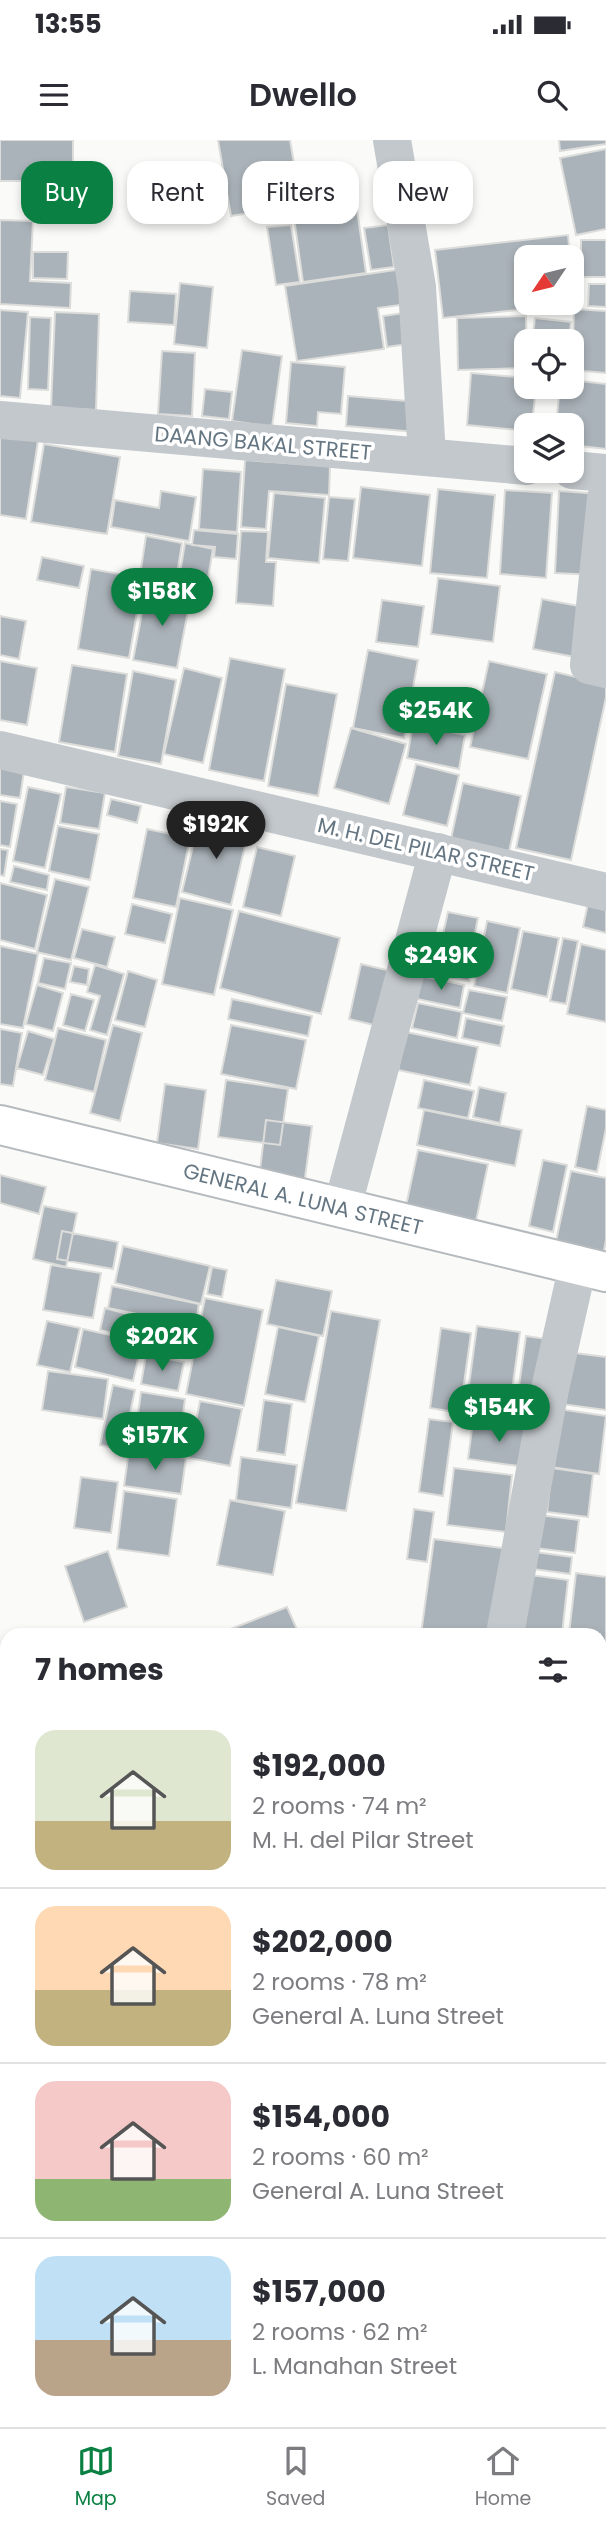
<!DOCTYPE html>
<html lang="en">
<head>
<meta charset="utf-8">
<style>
  :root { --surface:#fff; --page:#f2f2f3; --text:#2b2b33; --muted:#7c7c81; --line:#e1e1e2; --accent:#0b8043 }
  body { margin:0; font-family:Poppins,sans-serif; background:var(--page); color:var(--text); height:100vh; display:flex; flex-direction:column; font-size:26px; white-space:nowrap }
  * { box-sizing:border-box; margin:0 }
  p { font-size:23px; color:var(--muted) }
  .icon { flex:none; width:38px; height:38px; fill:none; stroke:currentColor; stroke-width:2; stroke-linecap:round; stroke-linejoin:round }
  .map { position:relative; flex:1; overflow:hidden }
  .details { position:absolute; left:0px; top:1488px; width:607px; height:800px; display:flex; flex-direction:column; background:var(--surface); border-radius:21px 21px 0 0; box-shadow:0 4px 10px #0003 }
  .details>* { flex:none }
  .top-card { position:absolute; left:21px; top:21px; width:565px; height:63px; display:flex; gap:14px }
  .needle { width:46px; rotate:235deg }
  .tools { position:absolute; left:514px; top:105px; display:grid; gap:14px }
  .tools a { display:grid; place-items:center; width:70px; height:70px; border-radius:14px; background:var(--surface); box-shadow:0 4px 10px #0003; font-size:35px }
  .price { position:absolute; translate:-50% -60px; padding:0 16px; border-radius:24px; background:var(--accent); color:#fff; font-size:23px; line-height:46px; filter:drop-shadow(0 2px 4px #0008) }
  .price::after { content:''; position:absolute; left:50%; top:42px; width:21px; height:16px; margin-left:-10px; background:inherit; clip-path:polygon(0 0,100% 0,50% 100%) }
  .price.active { background:#222; color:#fff }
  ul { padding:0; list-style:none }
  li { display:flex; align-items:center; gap:21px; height:175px; padding:0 35px }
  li+li { border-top:2px solid var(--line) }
  li span { display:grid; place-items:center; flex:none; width:196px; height:140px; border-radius:21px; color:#555 }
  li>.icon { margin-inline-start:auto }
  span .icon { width:84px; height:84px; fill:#fffc; stroke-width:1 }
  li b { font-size:30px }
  h2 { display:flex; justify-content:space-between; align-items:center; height:84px; padding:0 35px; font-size:30px }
  .tag { padding:0 24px; border-radius:21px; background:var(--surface); box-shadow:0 4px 10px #0003; font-size:24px; line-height:63px }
  .tag.active { background:var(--accent); color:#fff }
  .status { display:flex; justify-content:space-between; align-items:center; height:49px; padding:0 35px; background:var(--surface); direction:ltr }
  .status svg { height:19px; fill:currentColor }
  header { display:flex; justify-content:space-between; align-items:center; height:91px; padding:0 35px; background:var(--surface); font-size:32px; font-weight:600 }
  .tab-bar { display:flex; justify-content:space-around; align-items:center; height:98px; border-top:2px solid var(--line); background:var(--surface); font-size:19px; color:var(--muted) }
  .tab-bar a { display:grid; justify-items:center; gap:4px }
  .tab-bar .active { color:var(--accent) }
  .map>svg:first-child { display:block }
  .building { fill:#aab3b9; stroke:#dcdcda; stroke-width:2 }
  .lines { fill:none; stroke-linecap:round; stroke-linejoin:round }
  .primary-casing { stroke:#b5babe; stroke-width:42 }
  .service { stroke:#c3c8cc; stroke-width:26 }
  .minor { stroke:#c3c8cc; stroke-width:38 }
  .tertiary { stroke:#c3c8cc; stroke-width:38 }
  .primary { stroke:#fff; stroke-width:38 }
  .labels { text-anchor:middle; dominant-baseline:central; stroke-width:7; stroke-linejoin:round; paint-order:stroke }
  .street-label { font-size:21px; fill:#657683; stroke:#fff }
</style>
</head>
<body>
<div class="status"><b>13:55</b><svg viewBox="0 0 49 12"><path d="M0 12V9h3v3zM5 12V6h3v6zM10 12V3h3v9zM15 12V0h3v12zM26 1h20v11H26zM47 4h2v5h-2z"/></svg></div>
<header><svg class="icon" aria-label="menu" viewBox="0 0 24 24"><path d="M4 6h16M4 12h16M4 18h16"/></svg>Dwello<svg class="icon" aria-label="search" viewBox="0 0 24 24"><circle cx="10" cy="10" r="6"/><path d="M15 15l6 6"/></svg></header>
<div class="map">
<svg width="606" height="2287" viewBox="0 0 606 2287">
  <rect width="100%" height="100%" fill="#fafaf8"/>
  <path class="building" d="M0,0H73V41H0Z
    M218,0H290L301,65L231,76Z
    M559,0H606V4L560,11Z
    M606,9V89L576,95L560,18Z
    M220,29L225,70L199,73L194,32Z
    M357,69L366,133L303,142L294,78Z
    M0,80L33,81L30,141L71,143L70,168L0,164Z
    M291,85L300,142L276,145L267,87Z
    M388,85L394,127L371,130L364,88Z
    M568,95L570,117H527V163H535L536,168L443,178L435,110Z
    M581,100H606V137H581Z
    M33,112H68L67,139L33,138Z
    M402,129L407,164L378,168L384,209L297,221L285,146Z
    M180,143L213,147L207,208L174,204Z
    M589,144H606V167L588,166Z
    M130,151L176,154L174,185L128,182Z
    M574,169L606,171V233L572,230Z
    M0,170L28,172L20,258L0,256Z
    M55,172L99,174L96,270L51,268Z
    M404,173L408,204L387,207L383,176Z
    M526,176L527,228L458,230L457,178Z
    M30,177L51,178L48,250L28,249Z
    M535,178L571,182L569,201H532Z
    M242,210L282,216L272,287L232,281Z
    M162,211L195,213L192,276L158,274Z
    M291,222L345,227L341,274L318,272L317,286L286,283Z
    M471,233L527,238V247H536L532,285H527V291L467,285Z
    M572,240L606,244V309L572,305V285H556L560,247H572Z
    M205,249L232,252L229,279L202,276Z
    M348,256L419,262L416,292L346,286Z
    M0,295L38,301L26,379L0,375Z
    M44,304L120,317L107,394L31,382Z
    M245,320L330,326L329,355L269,351L266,389L241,387Z
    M203,329L241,332L237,392L199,389Z
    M361,347L430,355L422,426L353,418Z
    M438,349L495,355L487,438L430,433Z
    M505,350L552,353L546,438L500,434Z
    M161,351L196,357L189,401L111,387L115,360L159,368Z
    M559,351L601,354L596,435L555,433Z
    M274,353L325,358L319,423L268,418Z
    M329,357L355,359L348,421L323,419Z
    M194,390L238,394L236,419L214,417L215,407L192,405Z
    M241,391L268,392L266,422H276L273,466L236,463Z
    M146,396L182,403L176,441L140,435Z
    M185,403L213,409L206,450L178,445Z
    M42,417L84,426L79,448L37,440Z
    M91,429L143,438L129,518L78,509Z
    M438,438L500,446L493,502L431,494Z
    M147,447L191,455L177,528L133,520Z
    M542,459L589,468L580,518L533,509Z
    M382,460L424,466L418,507L376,502Z
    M0,476L26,481L19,519L0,515Z
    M368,510L418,520L404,598L353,588Z
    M230,518L285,529L264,641L209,630Z
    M0,521L37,528L27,585L0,580Z
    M489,521L547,534L528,619L470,607Z
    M72,525L127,534L115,612L59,602Z
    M184,528L222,538L203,623L164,614Z
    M133,531L176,540L161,624L118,616Z
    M555,532L606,544V557L571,720L516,708Z
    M286,544L337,554L318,656L268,646Z
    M413,584L465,595L459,629L407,618Z
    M351,588L406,604L389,664L334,648Z
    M0,620L25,624L20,658L0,655Z
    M416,624L459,635L447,686L403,675Z
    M463,643L521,656L509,712L451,699Z
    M28,647L61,654L45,728L13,721Z
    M66,647L105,653L99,689L60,683Z
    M111,659L141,666L137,683L107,675Z
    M0,661L17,664L10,707L0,705Z
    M200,677L249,689L231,765L182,752Z
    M58,686L99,694L90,740L49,731Z
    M147,689L190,698L176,767L133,758Z
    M257,707L295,716L281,776L243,767Z
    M0,709L8,710L4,736L0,735Z
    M14,726L49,735L47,750L10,742Z
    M55,739L89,747L71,820L37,812Z
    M0,743L47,755L35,809L0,800Z
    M590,754L606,758V793L583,787Z
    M180,758L233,770L214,855L162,844Z
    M132,764L172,774L165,803L125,794Z
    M239,771L340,798L321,874L220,848Z
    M448,772L478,778L471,813L440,807Z
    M487,781L520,788L507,853L474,846Z
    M82,789L115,797L107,827L74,818Z
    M523,791L559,798L547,857L511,849Z
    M563,798L578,801L566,864L550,861Z
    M581,804L606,810V882L567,874Z
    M0,806L38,814L23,888L0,884Z
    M435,809L474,818L469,841L430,833Z
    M44,818L71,823L65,849L38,843Z
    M361,824L395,832L382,887L349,879Z
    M95,825L124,834L107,895L90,890L100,856L87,852Z
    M74,826L89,829L87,845L70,842Z
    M128,831L157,840L145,887L115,880Z
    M422,836L464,845L460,868L417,859Z
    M37,845L63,853L53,891L26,884Z
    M469,850L507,857L502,881L463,873Z
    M71,854L94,860L85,891L63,885Z
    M232,859L312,876L308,896L228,879Z
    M418,863L462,872L457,898L412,888Z
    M466,878L504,886L500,906L462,898Z
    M113,885L142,893L120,981L90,973Z
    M231,885L306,900L296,949L221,934Z
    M58,888L106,900L94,952L45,940Z
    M0,889L22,893L13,946L0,944Z
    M28,891L54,899L43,935L17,928Z
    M406,892L478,907L470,945L398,930Z
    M226,940L288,949L280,1005L218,997Z
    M424,940L474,951L468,978L418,968Z
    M165,944L206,950L198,1009L157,1003Z
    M479,947L506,953L500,983L473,977Z
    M587,966L606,970V988L597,1032L575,1027Z
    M424,970L522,990L515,1026L417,1005Z
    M266,980L312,986L304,1045L259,1038Z
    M418,1010L488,1024L476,1081L406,1066Z
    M543,1020L567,1025L553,1092L529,1086Z
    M571,1031L606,1038V1100L603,1116L555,1106Z
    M0,1035L46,1047L39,1074L0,1063Z
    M44,1066L77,1073L66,1127L33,1119Z
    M62,1091L118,1102L113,1129L57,1119Z
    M123,1106L210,1126L201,1164L115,1143Z
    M51,1125L101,1133L93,1178L43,1170Z
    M212,1127L227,1130L222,1157L207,1154Z
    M276,1140L332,1151L323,1196L267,1184Z
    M112,1146L199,1164L195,1186L108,1168Z
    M205,1158L263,1170L244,1266L186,1254Z
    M105,1168L194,1192L188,1213L100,1190Z
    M331,1171L380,1180L346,1371L296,1363Z
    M47,1181L80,1188L70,1232L37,1225Z
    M477,1186L520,1192L509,1273L466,1267Z
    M278,1187L319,1196L305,1262L265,1254Z
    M441,1188L471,1193L460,1273L430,1268Z
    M83,1189L142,1202L133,1241L75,1227Z
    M526,1196L546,1199L534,1284L514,1281Z
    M567,1212L606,1217V1270L561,1264Z
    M146,1215L184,1222L178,1251L141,1244Z
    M48,1231L108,1239L103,1279L42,1270Z
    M113,1245L135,1250L122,1310L100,1305Z
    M141,1252L185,1259L178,1312L134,1305Z
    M264,1260L292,1264L285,1315L257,1311Z
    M200,1261L242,1269L230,1326L189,1318Z
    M559,1269L606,1276L599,1334L551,1327Z
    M429,1279L453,1282L443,1356L419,1352Z
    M473,1281L530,1290L525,1327L468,1319Z
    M129,1310L186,1318L181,1354L124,1346Z
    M241,1317L297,1325L291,1368L236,1360Z
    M454,1328L512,1335L506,1392L447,1385Z
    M552,1328L593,1334L588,1377L547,1372Z
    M81,1337L118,1342L111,1393L74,1388Z
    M124,1351L177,1359L169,1416L117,1409Z
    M230,1360L285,1371L273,1435L217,1425Z
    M414,1369L434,1372L427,1422L407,1419Z
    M539,1375L579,1380L575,1413L535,1408Z
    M434,1399L509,1409L498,1494H421Z
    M108,1411L127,1467L84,1482L65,1426Z
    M535,1412L572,1417L570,1434L533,1429Z
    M576,1433L606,1437V1504L600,1503V1494H569Z
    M523,1434L568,1440L562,1494L516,1492Z
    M287,1467L299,1494H218Z
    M600,1510H606V1542L600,1541Z
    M7,1633V1840L0,1841V1634Z
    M606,1699V1755L600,1756V1700Z
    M600,1763H606V1801L600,1802Z
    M600,1812H606V1841H600Z
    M606,1848V1875L600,1876V1849Z
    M7,1882V1958L0,1959V1884Z
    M7,2184V2233L0,2235V2186Z
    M294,2280H381V2282L359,2287H295Z
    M494,2280H576L581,2287H498Z"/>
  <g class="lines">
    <g class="primary-casing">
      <g id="primary">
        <path id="s1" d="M0,985L606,1132"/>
      </g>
    </g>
    <path class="service" d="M0,1849L7,1848"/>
    <path class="minor" d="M392,0L417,147L427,316
      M606,358L589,525L606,529
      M342,1068L438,712
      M505,1494L550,1249L578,1125
      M0,1532L7,1531
      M600,1954L606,1967
      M226,2280L228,2287"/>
    <path class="tertiary" d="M0,280L527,326
      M572,330L606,333
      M0,610L606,752"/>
    <use href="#primary" class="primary"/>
  </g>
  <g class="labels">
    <g class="street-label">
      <text transform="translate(263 303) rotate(5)">DAANG BAKAL STREET</text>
      <text transform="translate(426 709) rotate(13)">M. H. DEL PILAR STREET</text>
      <text stroke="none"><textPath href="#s1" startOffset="312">GENERAL A. LUNA STREET</textPath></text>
    </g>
  </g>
</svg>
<div class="tools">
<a><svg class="needle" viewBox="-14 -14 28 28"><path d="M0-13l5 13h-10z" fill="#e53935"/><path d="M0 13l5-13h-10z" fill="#7c7c81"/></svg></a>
<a><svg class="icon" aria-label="locate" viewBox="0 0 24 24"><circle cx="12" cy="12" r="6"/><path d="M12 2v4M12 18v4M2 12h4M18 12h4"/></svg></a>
<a><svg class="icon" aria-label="layers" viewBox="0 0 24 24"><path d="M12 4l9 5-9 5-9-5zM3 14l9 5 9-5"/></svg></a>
</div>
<b class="price" style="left:162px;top:488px">$158K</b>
<b class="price" style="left:436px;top:607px">$254K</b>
<b class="price active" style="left:216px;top:721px">$192K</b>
<b class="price" style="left:441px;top:852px">$249K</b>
<b class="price" style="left:162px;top:1233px">$202K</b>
<b class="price" style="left:499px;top:1304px">$154K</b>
<b class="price" style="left:155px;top:1332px">$157K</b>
<div class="top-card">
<a class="tag active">Buy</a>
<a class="tag">Rent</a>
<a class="tag">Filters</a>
<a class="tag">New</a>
</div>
<section class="details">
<h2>7 homes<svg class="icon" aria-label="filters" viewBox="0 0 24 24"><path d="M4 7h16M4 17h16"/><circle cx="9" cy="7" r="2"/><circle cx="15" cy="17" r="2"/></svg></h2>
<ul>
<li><span style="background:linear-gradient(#dfe7d0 65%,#c2b280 0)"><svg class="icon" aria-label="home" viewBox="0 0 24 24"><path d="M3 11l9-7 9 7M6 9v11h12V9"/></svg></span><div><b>$192,000</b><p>2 rooms · 74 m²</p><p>M. H. del Pilar Street</p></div></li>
<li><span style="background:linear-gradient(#ffd9b3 60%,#c2b280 0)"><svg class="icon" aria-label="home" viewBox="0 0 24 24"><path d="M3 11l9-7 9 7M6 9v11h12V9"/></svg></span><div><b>$202,000</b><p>2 rooms · 78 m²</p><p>General A. Luna Street</p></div></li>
<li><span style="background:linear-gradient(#f6c9c9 70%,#8fb573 0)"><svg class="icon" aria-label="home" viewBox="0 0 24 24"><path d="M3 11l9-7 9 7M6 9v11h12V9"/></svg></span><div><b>$154,000</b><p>2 rooms · 60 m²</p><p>General A. Luna Street</p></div></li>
<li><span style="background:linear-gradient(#bfe0f5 60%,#b9a48a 0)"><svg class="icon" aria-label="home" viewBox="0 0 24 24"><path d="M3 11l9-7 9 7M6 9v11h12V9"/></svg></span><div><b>$157,000</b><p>2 rooms · 62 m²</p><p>L. Manahan Street</p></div></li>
</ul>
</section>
</div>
<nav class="tab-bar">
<a class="active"><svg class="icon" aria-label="map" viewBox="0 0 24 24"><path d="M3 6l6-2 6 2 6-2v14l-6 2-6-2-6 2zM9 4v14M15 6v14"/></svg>Map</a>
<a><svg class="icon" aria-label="saved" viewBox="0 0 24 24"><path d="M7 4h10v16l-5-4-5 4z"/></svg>Saved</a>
<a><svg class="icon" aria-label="home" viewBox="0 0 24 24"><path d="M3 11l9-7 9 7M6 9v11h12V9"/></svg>Home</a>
</nav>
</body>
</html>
